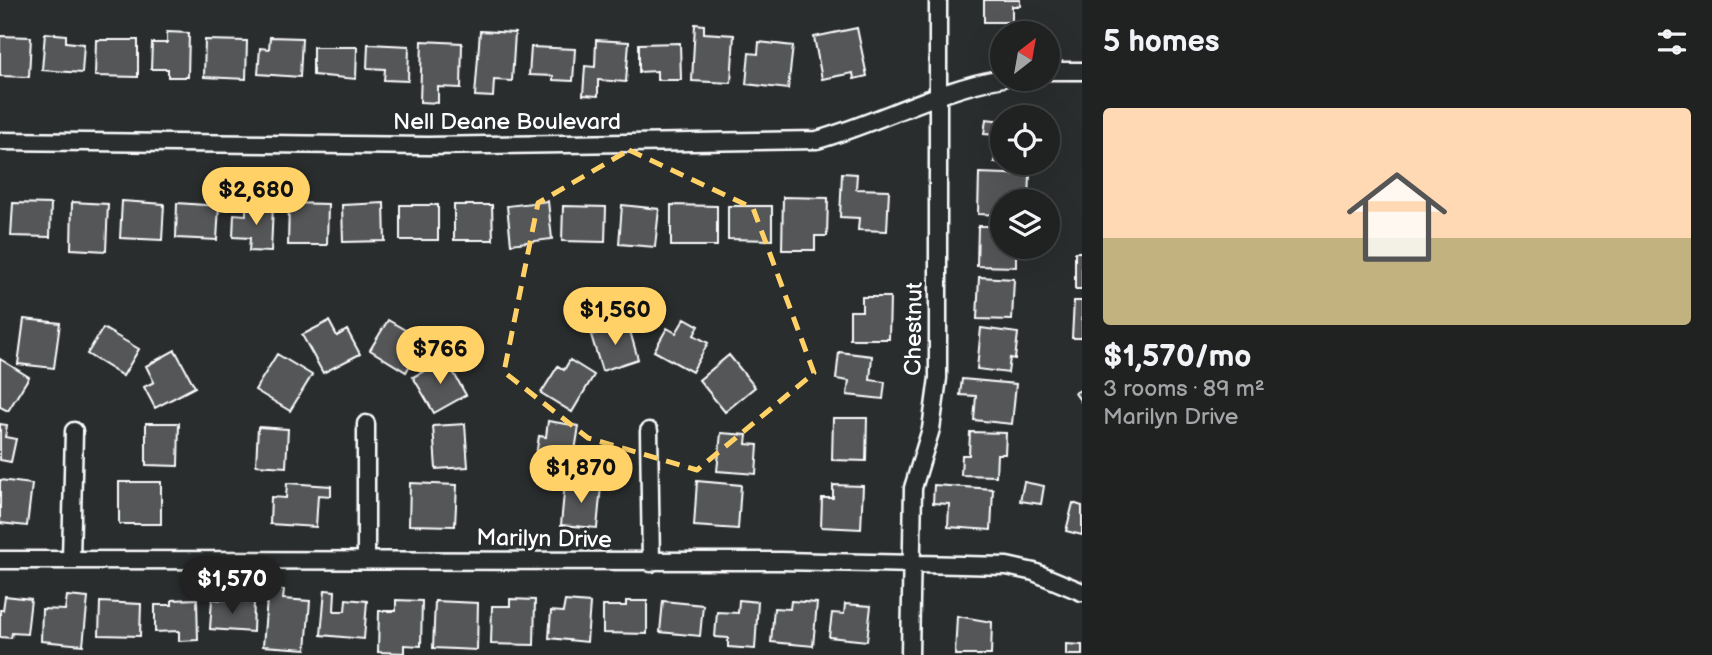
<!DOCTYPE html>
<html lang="en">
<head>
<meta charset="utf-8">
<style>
  :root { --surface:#202222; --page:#2d2f2f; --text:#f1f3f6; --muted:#a2a4a5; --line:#3d3f40; --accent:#ffd166 }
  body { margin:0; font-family:"Balsamiq Sans",sans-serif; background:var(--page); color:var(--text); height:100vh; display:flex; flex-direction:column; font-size:26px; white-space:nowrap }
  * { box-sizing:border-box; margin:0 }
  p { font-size:23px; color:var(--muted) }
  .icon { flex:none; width:38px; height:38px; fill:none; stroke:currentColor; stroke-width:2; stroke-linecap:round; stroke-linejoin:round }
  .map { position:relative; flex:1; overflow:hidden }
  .panel { display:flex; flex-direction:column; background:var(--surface); width:630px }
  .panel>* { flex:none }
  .needle { width:46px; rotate:31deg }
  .tools { position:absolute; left:990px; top:21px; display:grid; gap:14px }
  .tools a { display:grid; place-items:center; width:70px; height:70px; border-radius:50%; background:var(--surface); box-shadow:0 7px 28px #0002,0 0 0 2px var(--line); font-size:35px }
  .price { position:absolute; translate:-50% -60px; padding:0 16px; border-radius:24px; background:var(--accent); color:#111; font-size:23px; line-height:46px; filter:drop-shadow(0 2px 4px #0008) }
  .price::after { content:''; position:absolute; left:50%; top:42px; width:21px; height:16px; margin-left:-10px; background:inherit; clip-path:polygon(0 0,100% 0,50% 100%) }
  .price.active { background:#222; color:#fff }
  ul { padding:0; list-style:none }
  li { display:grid; align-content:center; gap:14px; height:371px; padding:0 21px }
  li+li { border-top:2px solid var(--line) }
  li span { display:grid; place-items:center; height:217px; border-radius:7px; color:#555 }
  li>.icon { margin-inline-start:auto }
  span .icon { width:126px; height:126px; fill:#fffc; stroke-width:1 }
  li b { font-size:30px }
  h2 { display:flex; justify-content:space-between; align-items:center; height:84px; padding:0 21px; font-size:30px }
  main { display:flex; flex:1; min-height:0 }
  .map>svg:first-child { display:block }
  .building { fill:#555758; stroke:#fff; stroke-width:2 }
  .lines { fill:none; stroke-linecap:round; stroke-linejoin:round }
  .street-casing { stroke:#fff; stroke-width:21 }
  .street { stroke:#2a2d2e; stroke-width:16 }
  .marked { fill:none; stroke:#ffd166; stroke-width:5; stroke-dasharray:14 9; stroke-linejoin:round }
  .labels { text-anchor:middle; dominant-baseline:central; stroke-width:6; stroke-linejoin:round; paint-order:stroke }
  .street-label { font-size:23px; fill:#fff; stroke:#2a2d2e }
</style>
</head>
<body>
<main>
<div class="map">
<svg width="1082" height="655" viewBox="0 0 1082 655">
  <rect width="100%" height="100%" fill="#2a2d2e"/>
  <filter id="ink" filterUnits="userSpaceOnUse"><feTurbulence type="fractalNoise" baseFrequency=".0143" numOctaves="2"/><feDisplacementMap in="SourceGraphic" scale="14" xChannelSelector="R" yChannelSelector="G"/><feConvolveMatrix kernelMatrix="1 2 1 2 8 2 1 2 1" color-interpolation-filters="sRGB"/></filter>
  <g filter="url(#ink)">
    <path class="building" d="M984,0H1020V6H1012V22H984Z
      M695,24L704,25V33L734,35L731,83L692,81Z
      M857,28L867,76L854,79L853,73L822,79L814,37Z
      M480,31L515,33L512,81L494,80L493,97L475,96Z
      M167,32L189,33L188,77H168V69H151L152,43H167Z
      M45,33L66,35V42L84,44L82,73L42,70Z
      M0,36L31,37L29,77L0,76Z
      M270,37L302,38L300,77L258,74L260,48L269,49Z
      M96,40H138V77L95,76Z
      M205,40L247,41L246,79L204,77Z
      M596,40L629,42L626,82L598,80V96L583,95L585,66L595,67Z
      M422,41L462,43L461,88L438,87V103L420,102Z
      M759,42L793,46L788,89L746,84L749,53L758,54Z
      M680,43L681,80H657V71L639,72V44Z
      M368,44L409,46L408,81L384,80L385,69L367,68Z
      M313,47H357L356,79L313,75Z
      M531,47L575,49L573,81L553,80V76L529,75Z
      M986,119L1003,121V163H1026V166L994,162L998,135L984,134Z
      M842,173L857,174L856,189L889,190L887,231L858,230L859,218L840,217Z
      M979,173L1030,175L1029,201H1003V215L978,214Z
      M783,197L828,198L827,236H815V250H782Z
      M122,201L164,204L162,240L120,238Z
      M548,201L552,239L511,244L507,206Z
      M72,202L108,204L106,251L71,249Z
      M13,203L51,204L50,237L11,236Z
      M177,203L219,206L217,240L176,238Z
      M246,203L273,205L271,252L249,251L250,238L233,237L234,214L246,215Z
      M289,203L328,204L327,245H288Z
      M384,203L385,241L343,242L342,205Z
      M400,205H438V240H400Z
      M454,205H492L493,240H454Z
      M622,205L659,209L655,247L619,244Z
      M671,205L717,206V246H671Z
      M563,206L606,207L605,242L562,241Z
      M728,206H772V240L728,239Z
      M978,226H1003V247H1016V267L977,266Z
      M1075,252H1082V289H1075Z
      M979,277L1014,279L1012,320L977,319Z
      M862,297H890L889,339H850V311H862Z
      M1074,301H1082V338H1072Z
      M685,318L699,326L694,335L708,343L692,372L654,351L667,328L676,333Z
      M24,319L60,323L54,368L18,364Z
      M388,320L424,341L406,372L370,350Z
      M329,321L337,336L347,330L360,354L323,373L302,335Z
      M628,324L638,359L602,371L591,335Z
      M103,328L139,349L123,376L87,354Z
      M981,328L1018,333L1015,359L1010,358L1008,373L977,369Z
      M175,350L195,387L155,408L144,387L154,382L146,366Z
      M839,352L872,356L870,380L885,382L883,399L847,395L849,381L836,379Z
      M277,354L312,375L290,411L255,390Z
      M729,355L755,387L725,412L699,380Z
      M0,359L29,377L8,411L0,407Z
      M446,359L466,395L434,413L413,377Z
      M570,360L594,375L572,412L541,393L558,366L564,370Z
      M962,379L1016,384L1012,424L974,420L976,396L960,395Z
      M1082,389V403L1075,393Z
      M833,418H867L866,461L832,460Z
      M548,421L579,426L572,469L535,462L539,436L546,437Z
      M146,423H179L178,466L146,465Z
      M0,424L7,425L5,437L16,439L11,462L0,460Z
      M465,424L468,467L436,469L433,426Z
      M258,427L288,429L286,467L256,465Z
      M970,432L1006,433L1005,454H997L996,476L961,475L962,455H969Z
      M721,433L747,435L746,444L758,445L756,474L717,471Z
      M0,480L32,484L27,526L0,523Z
      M697,481L741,485L738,529L694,526Z
      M119,482H161V524H119Z
      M565,482L601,486L597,528L561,525Z
      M1024,482L1044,486L1041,504L1020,501Z
      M287,483L331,486V496L318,495L316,527L270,524L271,497L286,498Z
      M410,483L457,485L455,526L409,525Z
      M833,485L863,486L861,529L821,527L822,498H833Z
      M934,485L993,489L991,530L948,527L949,504L933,503Z
      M1073,503L1082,506V535L1066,531Z
      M268,588L284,590L283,599L310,601L306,649L263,646Z
      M325,590L335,591L334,611H345L346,599L367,601L364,639L321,635Z
      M5,596L31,599L27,634L12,633L11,638L0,637V610H3Z
      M67,596L88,598L83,645L41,641L42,609L65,610Z
      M197,599L198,640L179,641V631L155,632V605H172V600Z
      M212,599L254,602L253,632L210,629Z
      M510,599L535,600L534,645L491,644L492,606H510Z
      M396,600L422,601L421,646L404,645V653L378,652L379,611H396Z
      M739,600L758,602L755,649L728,647V638L715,637L717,612L738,613Z
      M435,601L478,603L477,650L433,648Z
      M565,601L590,603L587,642L549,638L551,611L563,612Z
      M626,601H647V634L603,633V606H626Z
      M663,601L703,605L700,636L660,632Z
      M791,601L817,603L813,646L771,642L774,608L790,609Z
      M100,602L141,604L140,636L99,635Z
      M845,604L871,606L867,641L829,637L832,613L844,614Z
      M957,616L992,622L991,655H955Z
      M1066,644L1082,645V655H1066Z"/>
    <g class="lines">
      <g class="street-casing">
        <path id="street" d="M1048,71H1082
          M0,141L428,146L817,140C880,122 939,89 1003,78
          M649,431L651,563
          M0,560L781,561L1007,566L1034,572L1082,592
          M71,560L74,431
          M366,560V424
          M910,655L913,488L931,429L938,378V0"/>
      </g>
      <use href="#street" class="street"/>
    </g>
  </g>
  <path class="marked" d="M629,150L753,208L814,373L697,470L588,438L504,372L538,203Z"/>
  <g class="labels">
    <g class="street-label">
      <text x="507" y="122">Nell Deane Boulevard</text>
      <text transform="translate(914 329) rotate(-89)">Chestnut</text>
      <text transform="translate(544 539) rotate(1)">Marilyn Drive</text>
    </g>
  </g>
</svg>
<div class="tools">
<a><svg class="needle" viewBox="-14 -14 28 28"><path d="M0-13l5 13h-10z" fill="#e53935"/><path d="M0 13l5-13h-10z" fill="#a2a4a5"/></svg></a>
<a><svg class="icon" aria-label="locate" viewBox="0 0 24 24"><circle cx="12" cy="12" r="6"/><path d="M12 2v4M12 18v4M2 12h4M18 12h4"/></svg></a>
<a><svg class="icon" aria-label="layers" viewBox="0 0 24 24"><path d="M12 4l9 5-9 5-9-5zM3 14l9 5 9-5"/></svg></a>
</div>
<b class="price" style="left:256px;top:227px">$2,680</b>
<b class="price" style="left:615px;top:347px">$1,560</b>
<b class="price" style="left:440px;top:386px">$766</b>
<b class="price" style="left:581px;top:505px">$1,870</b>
<b class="price active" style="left:232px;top:616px">$1,570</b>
</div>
<section class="panel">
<h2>5 homes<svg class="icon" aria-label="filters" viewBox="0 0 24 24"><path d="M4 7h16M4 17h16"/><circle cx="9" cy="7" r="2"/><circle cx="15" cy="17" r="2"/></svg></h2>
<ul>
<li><span style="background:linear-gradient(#ffd9b3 60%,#c2b280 0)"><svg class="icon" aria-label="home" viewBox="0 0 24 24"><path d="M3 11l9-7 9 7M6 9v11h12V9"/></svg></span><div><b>$1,570/mo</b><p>3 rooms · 89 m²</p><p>Marilyn Drive</p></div></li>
</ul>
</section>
</main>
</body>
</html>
